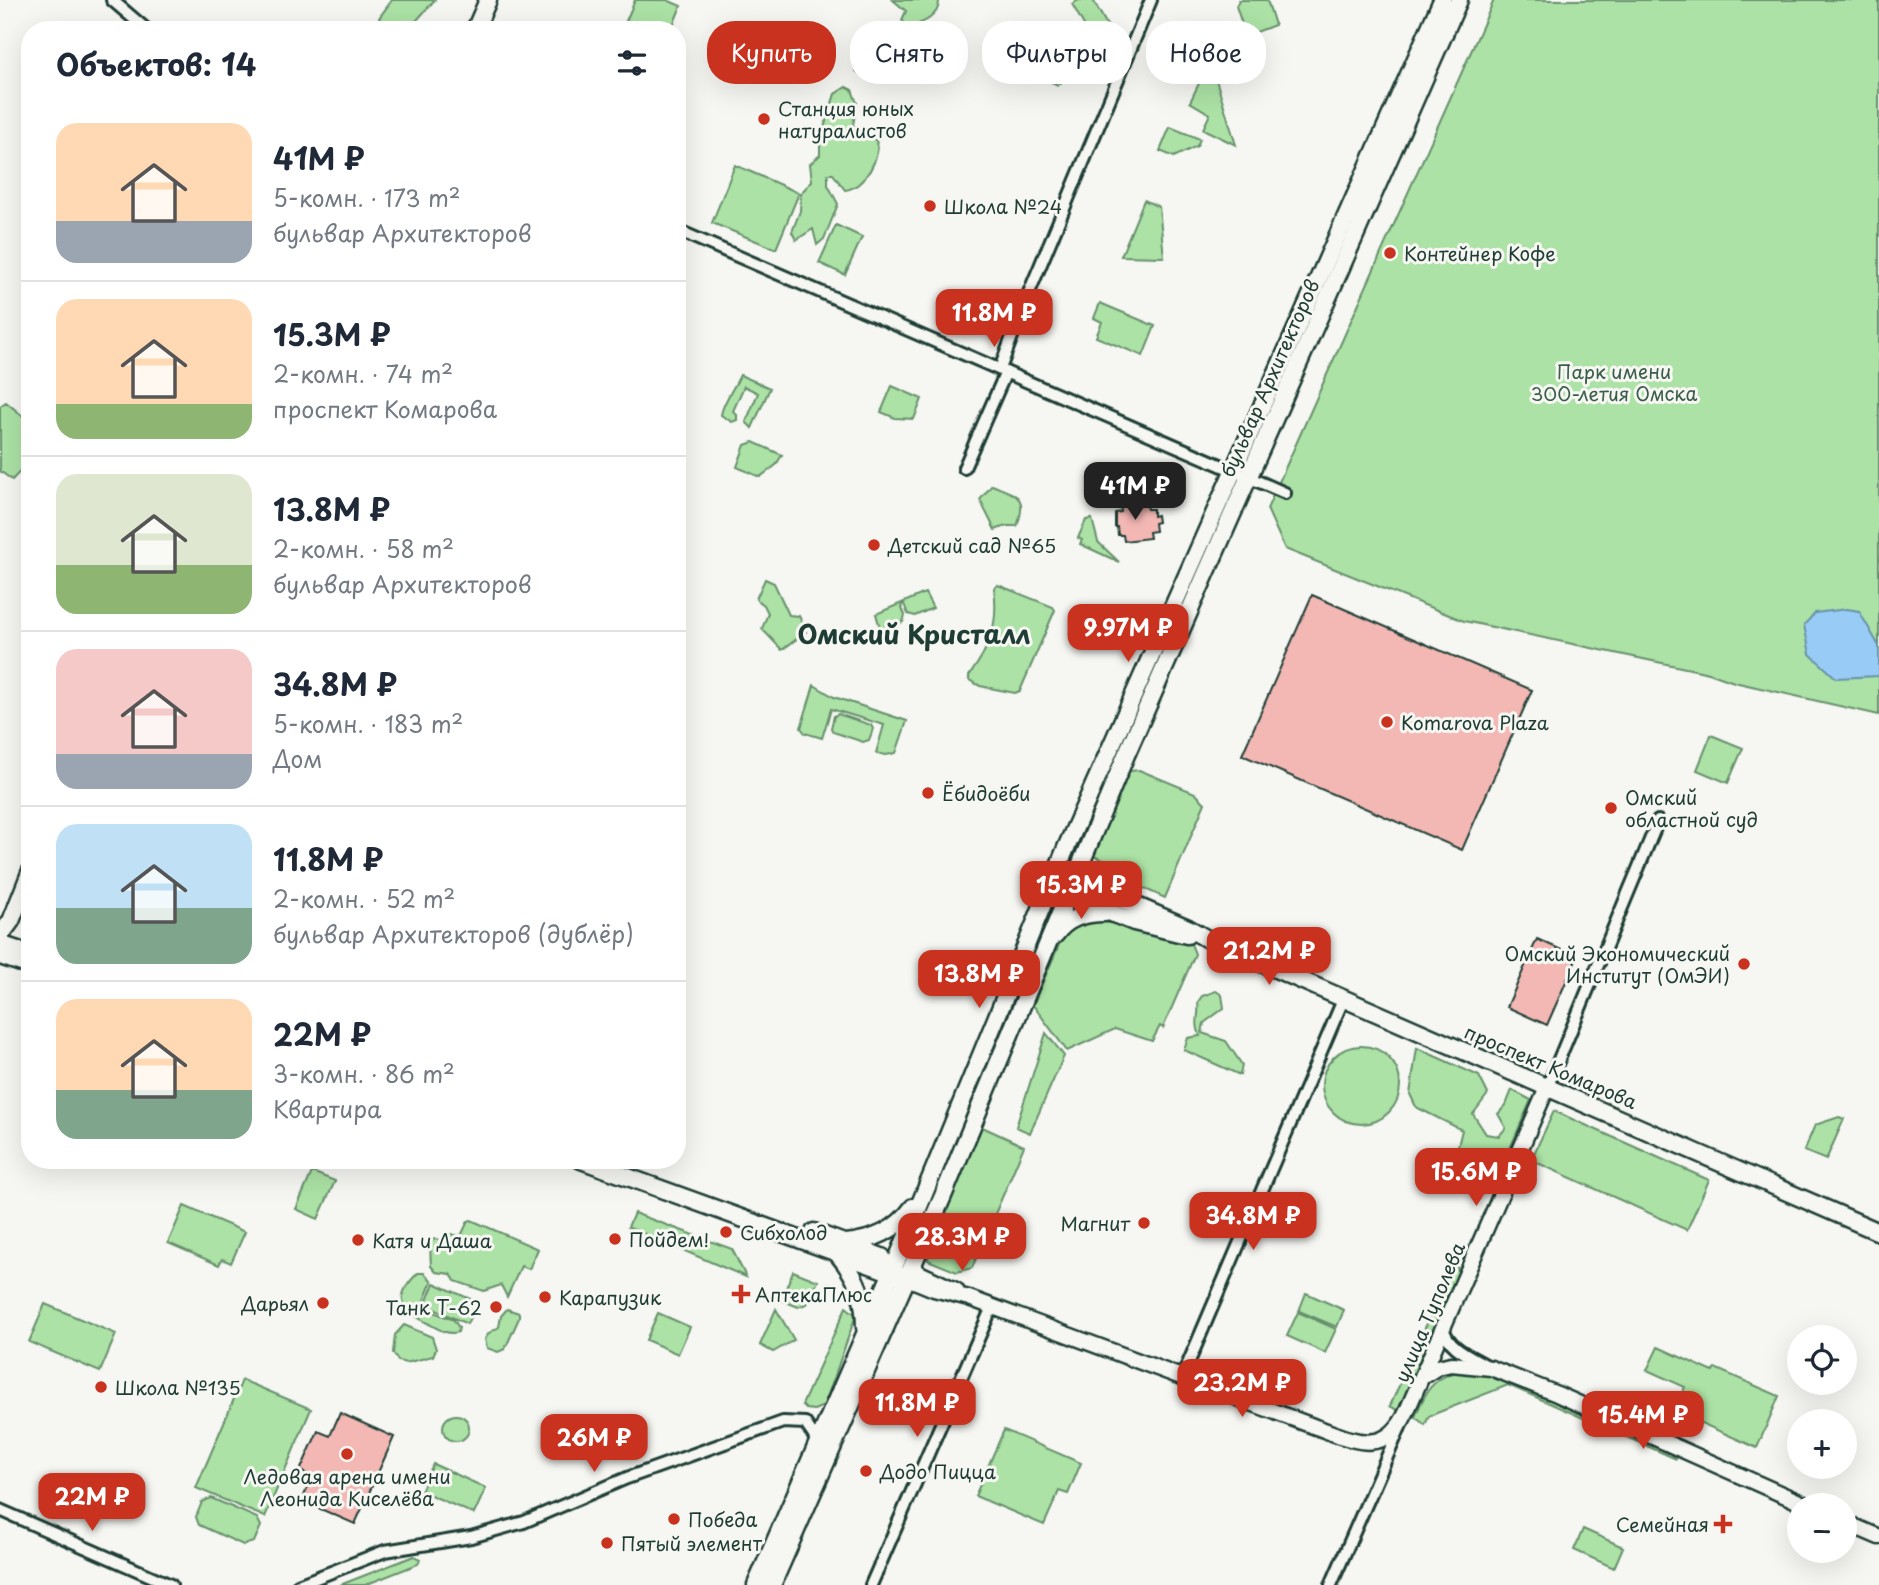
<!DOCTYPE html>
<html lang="ru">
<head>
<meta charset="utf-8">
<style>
  :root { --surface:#fff; --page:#f6f6f7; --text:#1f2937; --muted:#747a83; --line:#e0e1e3; --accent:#c8321e }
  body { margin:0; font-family:"Playpen Sans",sans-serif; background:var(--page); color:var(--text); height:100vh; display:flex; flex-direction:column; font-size:26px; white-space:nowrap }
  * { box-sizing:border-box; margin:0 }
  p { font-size:23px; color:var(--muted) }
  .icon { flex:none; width:38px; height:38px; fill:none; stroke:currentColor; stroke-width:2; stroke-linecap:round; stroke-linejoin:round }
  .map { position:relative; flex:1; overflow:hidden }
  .drawer { position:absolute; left:21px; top:21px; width:665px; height:1148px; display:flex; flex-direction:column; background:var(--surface); border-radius:28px; box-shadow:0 7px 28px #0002 }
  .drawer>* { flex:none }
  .banner { position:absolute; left:707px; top:21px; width:665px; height:63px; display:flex; gap:14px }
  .fabs { position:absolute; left:1787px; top:1325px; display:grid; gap:14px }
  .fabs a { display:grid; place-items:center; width:70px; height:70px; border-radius:50%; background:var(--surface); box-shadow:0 7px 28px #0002; font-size:35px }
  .price { position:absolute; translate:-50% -60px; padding:0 16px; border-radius:14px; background:var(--accent); color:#fff; font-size:23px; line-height:46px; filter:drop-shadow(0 2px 4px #0008) }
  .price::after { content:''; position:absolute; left:50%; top:42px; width:21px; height:16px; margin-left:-10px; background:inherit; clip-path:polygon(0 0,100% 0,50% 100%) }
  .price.active { background:#222; color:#fff }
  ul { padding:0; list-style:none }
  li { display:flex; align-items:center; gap:21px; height:175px; padding:0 35px }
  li+li { border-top:2px solid var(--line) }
  li span { display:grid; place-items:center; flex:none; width:196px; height:140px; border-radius:21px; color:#555 }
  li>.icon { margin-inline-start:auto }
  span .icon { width:84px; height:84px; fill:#fffc; stroke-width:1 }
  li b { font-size:30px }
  h2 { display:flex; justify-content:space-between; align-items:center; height:84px; padding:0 35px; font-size:30px }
  .pill { padding:0 24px; border-radius:28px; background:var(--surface); box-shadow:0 7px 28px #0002; font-size:24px; line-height:63px }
  .pill.active { background:var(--accent); color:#fff }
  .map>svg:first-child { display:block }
  .green { fill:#ace2a5; stroke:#66906c; stroke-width:2 }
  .water { fill:#98ccf6; stroke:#6893a8; stroke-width:2 }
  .building { fill:#f4b8b4; stroke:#1f3d34; stroke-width:2 }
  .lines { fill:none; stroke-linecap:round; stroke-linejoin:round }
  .minor-casing { stroke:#1f3d34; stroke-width:16 }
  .tertiary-casing { stroke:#1f3d34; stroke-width:19 }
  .secondary-casing { stroke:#1f3d34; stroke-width:21 }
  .minor { stroke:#f6f6f2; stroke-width:10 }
  .tertiary { stroke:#f6f6f2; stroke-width:14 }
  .secondary { stroke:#f6f6f2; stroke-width:16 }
  .poi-dot { fill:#c8321e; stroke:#f6f6f2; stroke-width:2.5 }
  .labels { text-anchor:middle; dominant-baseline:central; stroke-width:6; stroke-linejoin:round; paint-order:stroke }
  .poi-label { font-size:19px; fill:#1f3d34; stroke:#f6f6f2; text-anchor:start }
  .park-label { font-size:19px; fill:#3b5e4b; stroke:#f6f6f2 }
  .street-label { font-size:19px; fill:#1f3d34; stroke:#f6f6f2 }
  .district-label { font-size:26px; font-weight:bold; fill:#1f3d34; stroke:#f6f6f2 }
</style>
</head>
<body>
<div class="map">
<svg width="1879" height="1585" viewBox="0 0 1879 1585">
  <rect width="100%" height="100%" fill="#f6f6f2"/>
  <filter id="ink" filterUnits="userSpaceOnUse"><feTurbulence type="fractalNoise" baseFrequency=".0143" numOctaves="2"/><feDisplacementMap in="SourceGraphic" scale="14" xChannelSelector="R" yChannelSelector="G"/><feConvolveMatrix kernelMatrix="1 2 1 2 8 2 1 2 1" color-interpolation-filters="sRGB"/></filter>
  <g filter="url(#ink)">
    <path class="green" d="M392,0H435L408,30H389L379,18Z
      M635,0H667L681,6L671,30H645L626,21Z
      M893,0H939C940,17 922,23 908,28L902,20L906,11Z
      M1079,0H1093L1108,27L1090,36L1072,4Z
      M1239,0H1267L1275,25L1246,36L1236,6Z
      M1494,0H1879V715L1734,682L1709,673L1464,621L1285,549L1267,509Z
      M877,25H885L889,34L874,65L862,75L856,71L853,61L861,53L862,38L867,29Z
      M1064,25L1080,31L1083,37L1063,81L1058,85L1041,77L1037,72L1057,28Z
      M1210,60L1236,145L1203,129L1210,114L1190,102Z
      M846,87L852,90L857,103L853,125L876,140C882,157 864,188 845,190L833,174H828V185L838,204L824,239L817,245L813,229L796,240L792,232L800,211L801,193L812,181L810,164L820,155V140L835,94Z
      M1170,127L1200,139L1197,146L1174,157L1160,151Z
      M735,165L799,193L776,249L712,223Z
      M1144,200L1159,207L1164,257L1121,256Z
      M836,225L862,237L845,275L819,263Z
      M1100,303L1155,326L1143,356L1096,337L1102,322L1094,318Z
      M740,375L770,388L752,428L746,422L758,393L744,386L733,411L737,415V420L732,422L721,415C723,401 734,389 740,375Z
      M892,386L922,399L914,419L895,418L881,412Z
      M6,402L30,422V461L12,480L0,471V406Z
      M753,442L782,455L776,465L760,477L737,467L745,445Z
      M992,485C1018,496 1028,496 1017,526H1006L995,530L980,500Z
      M1092,519L1098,542L1119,562L1080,544L1082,540L1078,538L1086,520Z
      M765,579L774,583L789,615L799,616L806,632L782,650L762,629L768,613L764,605L756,599Z
      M998,585L1053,607L1055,610L1020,691L1015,693L980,686L969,680V676C990,647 999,625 994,588Z
      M925,593L933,608L915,616L908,614L904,604L901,606L905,615L903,622L881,631L876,614Z
      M1183,598L1187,600L1074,859L1069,857Z
      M814,685L834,697L907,721L896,753L886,755L876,753L884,725L831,709L822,738L805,733L801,728Z
      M838,714L871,725L873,729L869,740L863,742L833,732L831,728L834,716Z
      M1711,735L1743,748L1728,783L1697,770Z
      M1139,770L1195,793L1205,803L1165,898L1132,883L1131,872L1089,854L1122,776L1130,771Z
      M1054,896L1057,897L911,1251L908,1250Z
      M1096,920L1186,941L1191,944L1195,954L1163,1028L1160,1026L1152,1041L1115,1029L1067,1051L1033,1005L1064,933L1072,926Z
      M1216,991L1222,995L1224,1008L1204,1023L1202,1033L1226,1041L1242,1065L1240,1075L1184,1050L1188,1038L1200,1036C1194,1021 1200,1016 1198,1002L1202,996Z
      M1046,1033L1064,1056L1030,1133L1016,1127Z
      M1322 1085a39 39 0 1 1 78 0a39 39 0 1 1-78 0Z
      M1417,1048L1479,1076L1488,1094L1473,1114L1486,1134L1499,1136L1506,1128L1498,1114L1506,1105L1512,1090L1531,1100L1502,1167L1456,1154L1462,1130L1416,1107L1410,1094Z
      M1554,1111L1709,1180L1687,1230L1531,1160Z
      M1839,1117L1844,1119L1826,1160L1804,1151L1815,1125Z
      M980,1126L1024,1146L972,1268L957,1272L928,1260L929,1251Z
      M312,1172L335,1181L318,1219L296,1209Z
      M184,1206L245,1232L231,1263L222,1259L219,1265L168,1243Z
      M634,1213L732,1249L746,1277L628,1227Z
      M471,1220L538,1249L529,1269L521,1266L507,1297L501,1285L484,1291L455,1281L451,1274L436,1272L431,1266L430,1244L434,1239L442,1240L450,1234L461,1236L468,1221Z
      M1454,1264L1460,1271L1458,1277L1433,1334L1424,1330Z
      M793,1271L818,1281L807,1304L798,1307L781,1300Z
      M418,1273H424L432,1281L424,1300V1308L454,1320L459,1328L458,1332C448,1335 440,1330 431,1325C402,1310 391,1299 418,1273Z
      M434,1283L477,1302L467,1324L425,1305Z
      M1306,1293L1344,1310L1337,1327L1299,1311Z
      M45,1304L116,1334L100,1372L29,1342Z
      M846,1307L856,1315L824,1406L814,1410L806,1409L802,1405Z
      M507,1309L519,1313V1318L505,1349L498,1352L487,1348L485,1339L489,1333L499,1327L501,1316Z
      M776,1309L794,1340L773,1352L760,1345Z
      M1298,1312L1336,1329L1325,1353L1287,1336Z
      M658,1313L690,1327L678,1354L646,1340Z
      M404,1325L432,1337L436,1349L433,1356L406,1363L398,1361L393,1353L395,1335Z
      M1419,1341L1423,1342L1426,1348L1399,1411L1390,1406Z
      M1658,1347L1713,1372L1715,1368L1779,1396L1757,1448L1674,1411L1685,1387L1647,1370Z
      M1456,1372L1489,1374L1511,1380L1678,1455L1676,1459L1508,1385L1429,1416L1425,1425L1415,1417C1425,1394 1430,1379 1456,1372Z
      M242,1380L311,1409L265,1517L196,1488Z
      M443 1428a13 13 0 1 1 26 0a13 13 0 1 1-26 0Z
      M1004,1430L1081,1463L1068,1494L1059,1491L1044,1525L975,1496Z
      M433,1464L486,1488L474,1514L421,1491Z
      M211,1498L257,1518L261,1526L254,1542L243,1545L199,1525L196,1517L202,1502Z
      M1583,1529L1623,1547L1614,1568L1574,1550Z
      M414,1556L420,1559L418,1564L365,1585H340Z"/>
    <path class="water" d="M1847,609L1859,611L1879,646V676L1836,678L1810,654L1804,625L1815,613Z"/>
    <path class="building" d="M1146,504L1147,509H1153V516L1157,515L1158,522L1154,523L1155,531L1149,532L1150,538L1124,541L1123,535H1118L1117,527H1115V513L1121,512L1120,506Z
      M1312,595L1532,690L1462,850L1242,755Z
      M1537,939L1577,957L1547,1025L1507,1007Z
      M340,1413L394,1437L355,1524L302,1501L312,1476L300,1471L318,1431L330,1436Z"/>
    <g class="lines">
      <g class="minor-casing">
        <path id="minor" d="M112,0L147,30
          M677,230L1285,493
          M1000,369L1023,307L1151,0
          M964,468L1006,372
          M1547,1088L1658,821
          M1443,1328C1449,1349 1471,1356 1489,1367
          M1182,1378L1343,1000
          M0,1510L171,1585
          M298,1585L385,1551L471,1537L524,1522L627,1478L783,1422L805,1423L814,1436L816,1445
          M871,1585L992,1307
          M1331,1585L1400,1427"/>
      </g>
      <g class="tertiary-casing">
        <path id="tertiary" d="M911,1269L956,1290
          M907,1278L934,1289L969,1298L1313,1426C1351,1439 1384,1459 1406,1413L1547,1088
          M1422,1377L1438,1367L1451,1364L1491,1368L1557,1394L1806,1505
          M1844,1522L1879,1537"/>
      </g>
      <g class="secondary-casing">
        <path id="secondary" d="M475,30L488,0
          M1067,876L1188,928L1209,940L1879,1232
          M1059,892L1134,922L1187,935
          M1055,935C1067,918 1084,913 1105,913
          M0,936L11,921L30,873
          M0,944L30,954
          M0,956L30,966
          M581,1160L901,1276
          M814,1232L882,1257
          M846,1243C874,1240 896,1231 913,1207
          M837,1253C857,1277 865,1297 865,1328
          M756,1585L892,1272L1066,848L1442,0
          M772,1585L943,1196L1126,755L1459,0"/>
      </g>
      <use href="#minor" class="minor"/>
      <use href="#tertiary" class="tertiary"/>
      <use href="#secondary" class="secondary"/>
    </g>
  </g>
  <g class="poi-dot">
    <circle cx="764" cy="119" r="7"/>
    <circle cx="930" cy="206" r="7"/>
    <circle cx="1390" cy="253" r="7"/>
    <circle cx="874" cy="545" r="7"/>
    <circle cx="1387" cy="722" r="7"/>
    <circle cx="928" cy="793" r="7"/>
    <circle cx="1611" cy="808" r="7"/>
    <circle cx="1744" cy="964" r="7"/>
    <circle cx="1144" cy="1223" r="7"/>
    <circle cx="726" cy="1232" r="7"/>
    <circle cx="615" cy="1239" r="7"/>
    <circle cx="358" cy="1240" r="7"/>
    <path d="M737.5 1283.5h7v7h7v7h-7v7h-7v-7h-7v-7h7z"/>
    <circle cx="545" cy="1297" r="7"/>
    <circle cx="323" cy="1303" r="7"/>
    <circle cx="496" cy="1307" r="7"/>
    <circle cx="101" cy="1387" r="7"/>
    <circle cx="347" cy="1454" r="7"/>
    <circle cx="866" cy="1471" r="7"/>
    <circle cx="674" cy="1519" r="7"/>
    <path d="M1719.5 1513.5h7v7h7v7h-7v7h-7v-7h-7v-7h7z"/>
    <circle cx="607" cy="1543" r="7"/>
  </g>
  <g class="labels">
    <g class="poi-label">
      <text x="778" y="108">Станция юных<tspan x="778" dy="22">натуралистов</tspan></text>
      <text x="944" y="206">Школа №24</text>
      <text x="1404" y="253">Контейнер Кофе</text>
      <text x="888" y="545">Детский сад №65</text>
      <text x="1401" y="722">Komarova Plaza</text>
      <text x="942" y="793">Ёбидоёби</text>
      <text x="1625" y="797">Омский<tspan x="1625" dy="22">областной суд</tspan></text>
      <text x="1730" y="953" text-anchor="end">Омский Экономический<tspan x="1730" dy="22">Институт (ОмЭИ)</tspan></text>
      <text x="1130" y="1223" text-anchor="end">Магнит</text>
      <text x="740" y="1232">Сибхолод</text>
      <text x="629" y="1239">Пойдем!</text>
      <text x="372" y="1240">Катя и Даша</text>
      <text x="755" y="1294">АптекаПлюс</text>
      <text x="559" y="1297">Карапузик</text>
      <text x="309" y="1303" text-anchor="end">Дарьял</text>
      <text x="482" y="1307" text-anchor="end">Танк Т-62</text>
      <text x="115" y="1387">Школа №135</text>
      <text x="880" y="1471">Додо Пицца</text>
      <text x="347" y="1476" text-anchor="middle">Ледовая арена имени<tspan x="347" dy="22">Леонида Киселёва</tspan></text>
      <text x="688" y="1519">Победа</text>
      <text x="1709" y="1524" text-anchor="end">Семейная</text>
      <text x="621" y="1543">Пятый элемент</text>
    </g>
    <g class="park-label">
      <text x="1614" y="371">Парк имени<tspan x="1614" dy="22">300-летия Омска</tspan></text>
    </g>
    <g class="street-label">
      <text transform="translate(1269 378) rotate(-66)">бульвар Архитекторов</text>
      <text transform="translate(1551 1066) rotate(23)">проспект Комарова</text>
      <text transform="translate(1429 1312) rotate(-67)">улица Туполева</text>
    </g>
    <g class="district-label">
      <text x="914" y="633">Омский Кристалл</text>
    </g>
  </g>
</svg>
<div class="fabs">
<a><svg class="icon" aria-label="locate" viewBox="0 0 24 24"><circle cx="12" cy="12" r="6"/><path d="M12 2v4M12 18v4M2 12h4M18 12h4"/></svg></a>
<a>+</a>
<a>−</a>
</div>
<b class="price" style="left:994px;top:349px">11.8M ₽</b>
<b class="price active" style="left:1135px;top:522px">41M ₽</b>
<b class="price" style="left:1128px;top:664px">9.97M ₽</b>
<b class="price" style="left:1081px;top:921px">15.3M ₽</b>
<b class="price" style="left:1269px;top:987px">21.2M ₽</b>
<b class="price" style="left:979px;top:1010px">13.8M ₽</b>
<b class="price" style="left:1476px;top:1208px">15.6M ₽</b>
<b class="price" style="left:1253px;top:1252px">34.8M ₽</b>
<b class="price" style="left:962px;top:1273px">28.3M ₽</b>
<b class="price" style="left:1242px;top:1419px">23.2M ₽</b>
<b class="price" style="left:917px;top:1439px">11.8M ₽</b>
<b class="price" style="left:1643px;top:1451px">15.4M ₽</b>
<b class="price" style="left:594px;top:1474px">26M ₽</b>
<b class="price" style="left:92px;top:1533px">22M ₽</b>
<div class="banner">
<a class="pill active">Купить</a>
<a class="pill">Снять</a>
<a class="pill">Фильтры</a>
<a class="pill">Новое</a>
</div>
<section class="drawer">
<h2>Объектов: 14<svg class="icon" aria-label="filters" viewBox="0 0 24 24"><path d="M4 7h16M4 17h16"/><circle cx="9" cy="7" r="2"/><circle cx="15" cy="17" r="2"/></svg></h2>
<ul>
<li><span style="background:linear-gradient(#ffd9b3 70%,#9aa5b1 0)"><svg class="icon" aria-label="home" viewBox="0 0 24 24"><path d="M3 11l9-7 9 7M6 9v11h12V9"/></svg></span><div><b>41M ₽</b><p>5-комн. · 173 m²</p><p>бульвар Архитекторов</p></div></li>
<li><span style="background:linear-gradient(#ffd9b3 75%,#8fb573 0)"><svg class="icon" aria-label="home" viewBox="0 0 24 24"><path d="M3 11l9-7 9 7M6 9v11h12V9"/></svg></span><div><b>15.3M ₽</b><p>2-комн. · 74 m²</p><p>проспект Комарова</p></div></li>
<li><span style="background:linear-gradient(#dfe7d0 65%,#8fb573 0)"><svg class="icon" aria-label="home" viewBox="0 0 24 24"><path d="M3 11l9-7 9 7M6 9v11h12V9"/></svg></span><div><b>13.8M ₽</b><p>2-комн. · 58 m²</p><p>бульвар Архитекторов</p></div></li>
<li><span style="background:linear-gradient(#f6c9c9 75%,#9aa5b1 0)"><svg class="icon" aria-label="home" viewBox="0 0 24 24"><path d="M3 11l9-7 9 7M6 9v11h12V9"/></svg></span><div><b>34.8M ₽</b><p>5-комн. · 183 m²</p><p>Дом</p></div></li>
<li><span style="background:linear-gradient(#bfe0f5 60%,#7fa58c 0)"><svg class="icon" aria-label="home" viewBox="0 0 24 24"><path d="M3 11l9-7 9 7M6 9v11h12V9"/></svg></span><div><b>11.8M ₽</b><p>2-комн. · 52 m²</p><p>бульвар Архитекторов (дублёр)</p></div></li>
<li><span style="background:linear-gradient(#ffd9b3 65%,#7fa58c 0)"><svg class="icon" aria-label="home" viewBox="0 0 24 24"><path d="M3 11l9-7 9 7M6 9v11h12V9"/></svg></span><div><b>22M ₽</b><p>3-комн. · 86 m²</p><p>Квартира</p></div></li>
</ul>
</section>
</div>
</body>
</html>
